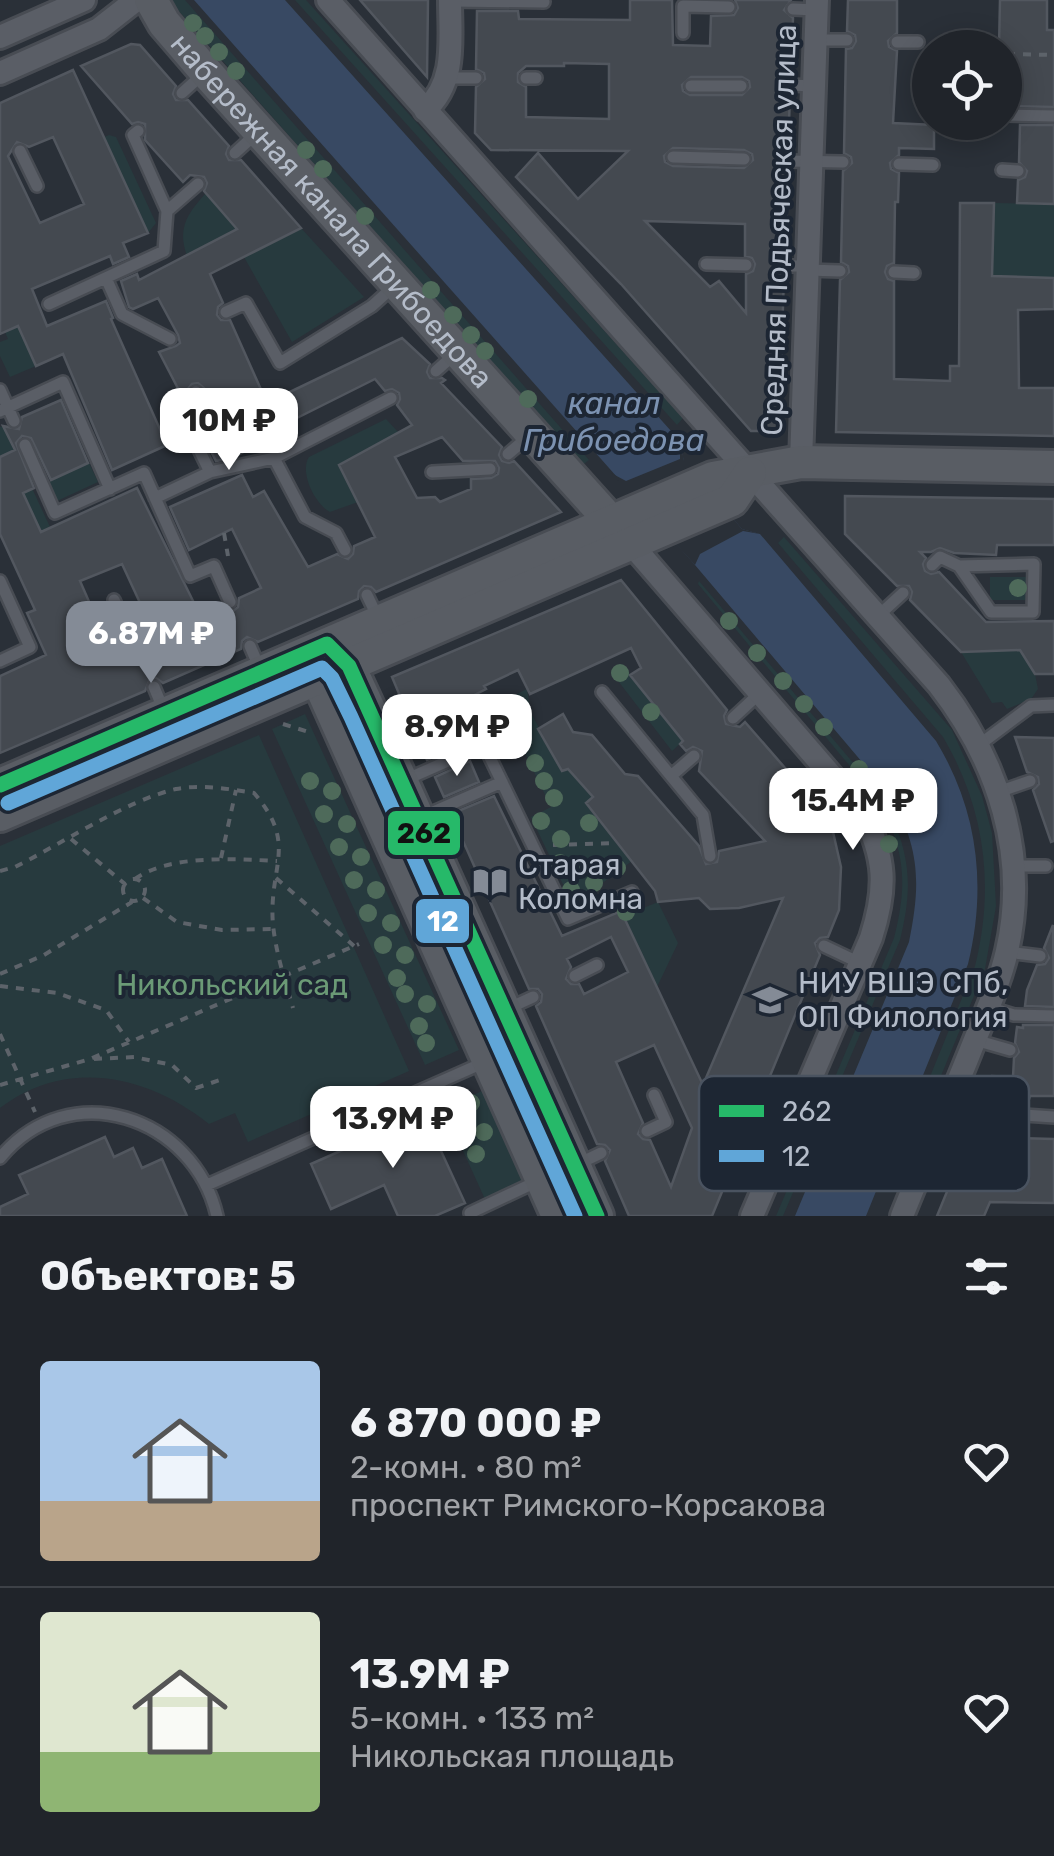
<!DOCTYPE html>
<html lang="ru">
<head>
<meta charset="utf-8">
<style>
  :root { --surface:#20242a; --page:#282c32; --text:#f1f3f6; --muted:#a2a4a8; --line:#3d4147; --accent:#848b96 }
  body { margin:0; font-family:Rubik,sans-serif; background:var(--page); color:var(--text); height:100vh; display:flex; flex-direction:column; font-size:38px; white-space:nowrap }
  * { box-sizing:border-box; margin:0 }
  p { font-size:32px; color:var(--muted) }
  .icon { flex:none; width:55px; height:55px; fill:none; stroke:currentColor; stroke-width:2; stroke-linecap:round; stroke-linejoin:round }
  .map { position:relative; height:1216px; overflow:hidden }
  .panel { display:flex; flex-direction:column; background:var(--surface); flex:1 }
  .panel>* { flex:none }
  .fabs { position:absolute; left:912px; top:30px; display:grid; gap:20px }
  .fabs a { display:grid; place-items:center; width:110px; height:110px; border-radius:50%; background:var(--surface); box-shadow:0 5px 25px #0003,0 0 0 2px var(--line); font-size:50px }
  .price { position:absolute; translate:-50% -85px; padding:0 22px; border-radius:20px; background:#fff; color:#222; font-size:32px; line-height:65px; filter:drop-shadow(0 2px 5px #0008) }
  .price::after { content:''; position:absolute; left:50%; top:60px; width:30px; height:22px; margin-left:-15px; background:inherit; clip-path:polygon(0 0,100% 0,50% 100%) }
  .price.selected { background:var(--accent); color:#fff }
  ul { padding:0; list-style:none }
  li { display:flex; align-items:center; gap:30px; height:250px; padding:0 40px }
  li+li { border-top:2px solid var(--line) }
  li span { display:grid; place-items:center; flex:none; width:280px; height:200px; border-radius:10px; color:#555 }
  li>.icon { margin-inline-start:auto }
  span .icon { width:120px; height:120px; fill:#fffc; stroke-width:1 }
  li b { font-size:42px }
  h2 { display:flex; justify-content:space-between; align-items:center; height:120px; padding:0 40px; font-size:42px }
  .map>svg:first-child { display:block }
  .green { fill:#273a3e }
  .water { fill:#384963 }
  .pier { fill:#2a3038 }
  .building { fill:#444950; stroke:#52575f; stroke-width:2.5; fill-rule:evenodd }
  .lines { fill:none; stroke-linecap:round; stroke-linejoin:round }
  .lane-casing { stroke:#484c53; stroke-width:16 }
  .street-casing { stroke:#484c53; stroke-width:28 }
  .secondary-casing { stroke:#484c53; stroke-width:38 }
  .path { stroke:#5d636a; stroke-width:4; stroke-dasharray:8 8; stroke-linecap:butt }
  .lane { stroke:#5a5e66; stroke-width:11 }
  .street { stroke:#5a5e66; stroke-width:22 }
  .secondary { stroke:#595d64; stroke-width:32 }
  .bus-1-casing { stroke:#1d2633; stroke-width:22 }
  .bus-2-casing { stroke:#1d2633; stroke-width:22 }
  .bus-1 { stroke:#26b969; stroke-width:15 }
  .bus-2 { stroke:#60a6d8; stroke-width:15 }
  .tree { fill:#4e6a5a }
  .labels { text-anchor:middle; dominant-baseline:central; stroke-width:8; stroke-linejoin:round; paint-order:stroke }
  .street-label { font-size:30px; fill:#b4bcc9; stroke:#1d2633 }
  .poi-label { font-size:30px; fill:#b4bcc9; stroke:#1d2633; text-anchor:start }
  .park-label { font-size:30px; fill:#6b9a76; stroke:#1d2633 }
  .water-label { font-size:32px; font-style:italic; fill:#7c92b1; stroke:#1d2633 }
  .key { fill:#1d2633; stroke:#4a5360; stroke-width:2.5 }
  .key-label { font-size:28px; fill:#b4bcc9 }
  .line-badge { stroke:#1d2633; stroke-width:4 }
  .badge-label { font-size:28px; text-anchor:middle; font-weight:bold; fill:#fff }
  .pale-badge-label { font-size:28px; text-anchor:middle; font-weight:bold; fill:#111 }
</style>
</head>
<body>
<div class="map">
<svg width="1054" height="1216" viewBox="0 0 1054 1216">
  <rect width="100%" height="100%" fill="#2a3038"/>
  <path class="green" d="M169,0H185L589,460L581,466Z
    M295,0H306L683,418L677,425Z
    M109,135L116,137L156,223L148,233L104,137Z
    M206,193L237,229L187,256C177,228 187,214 206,193Z
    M994,203L1054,204V278L992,276Z
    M301,228L364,297L292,342L244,257Z
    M24,323L25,341L36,366L10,377L0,356V342L8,339L5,332Z
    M386,419L399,433L358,502L330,512C315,504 299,472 309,457Z
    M3,426L50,527L41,532L5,455L0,457V427Z
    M89,463L98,482L57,501L48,482Z
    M784,537L952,730L982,796L992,833L996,906L985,969L910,1151L901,1148L975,966C995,886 985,808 943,737L778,543Z
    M990,577H1026V600H990Z
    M699,581L883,798C910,851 914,883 900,940L783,1216H776L894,938C908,883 905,851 879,801L698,584Z
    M1020,650L1035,674L1038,689L1031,699L1007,709L1002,702L992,703L961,652Z
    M622,664L683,741L672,751L612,673Z
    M527,689L531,713L562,771L568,769L593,797L587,803L632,861L577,902L569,897L531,817L551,807L500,702Z
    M305,714L459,1050L425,1065L272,729Z
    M259,735L409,1071L248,1142L235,1113L209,1124C148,1075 67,1057 0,1108V846Z
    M658,902L678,943L657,987L624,916Z
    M482,1091L528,1190L489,1208L444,1109Z"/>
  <path class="water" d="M194,0H285L680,441L684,462L742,529L760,534L936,741C978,810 987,886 968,964L866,1216H795L909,942C921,883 920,848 890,795L695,565Z"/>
  <path class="pier" d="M680,441L684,461L742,529L760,534L743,531L700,554L695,565L611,473L626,481L680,459Z"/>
  <path class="building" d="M360,0H428L427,77Z
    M630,0H672L673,45L710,46L711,16L734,15L738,8L735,0H791L784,10L793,18L791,76L783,79L781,86L784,92L790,94L788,152L781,155L779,162L788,170L785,257L779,258L775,265L776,271L784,275L779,431H751L621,284L516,177L538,153L578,199L628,151L491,150L475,133L476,87L485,79L484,73L476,69L477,11H518L519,19L630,20ZM564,63L609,64V119L526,117V87L518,82V73L526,66H564ZM691,77H742L749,81L750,87L742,95H690L683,91L682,85ZM673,148L744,150L752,154L753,160L744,168L673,166L665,162L664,156ZM645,221L745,224V256L752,258L755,264L753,271L746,274V313L719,281L710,287Z
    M848,0H897V33L888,41L889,47L897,51L893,123L934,125V149L899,148V155L890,163L891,169L899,173L898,202H895L894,263L887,266L885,272L888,279L894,281V379L950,381V366H959L960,203H994L992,276L1054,278V309L1018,310L1019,388H1054V436L836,432L840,280L849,272L848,266L841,262L843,171L852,163L851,157L844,153L846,49L852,48L856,41L855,35L847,31Z
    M1000,0H1047V30H1054V107L1005,106V48H999Z
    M131,44L140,45L176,86L173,94L176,100H188L229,146L226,154L229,160H241L301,228L210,274L223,303L218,307L217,315L221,320H230L267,403L402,338L430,364L427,372L430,378H442L445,380L441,383L502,447L499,455L502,461L509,463L514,461L561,512L376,592L371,587L364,586L359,591L358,599L258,642L247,637L242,641L241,649L163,683L156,678L150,679L145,691L0,753V676L46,655L27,613L35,610L0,534V457L15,450L3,426L19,429L22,417L61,400L88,463L51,480L31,438L22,436L16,443L34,488L23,493L41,532L137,488L200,615L221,606L233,611L238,607L239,598L261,588L232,529L189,550L170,507L242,475L253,497L264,491L308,567L337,554L348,559L353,554L354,546L375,537L339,465L412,425L397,405L400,399L399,393L392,389L385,391L375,379L273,430L276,435L232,458L216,461L202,434L220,425L205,389L198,383L192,384L187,390V396L183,398L159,352L176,346L180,343L178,335L158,298L133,309L129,307L121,281L137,274L139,280L237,229L204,191L207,183L204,177L190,175L183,182L145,140V124L138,122L132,124L81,66ZM442,437L463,461H495L499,468L498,474L491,478L471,479V489L440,502L435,497L417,498L395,457ZM122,564L147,618L135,624L134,632L129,636L117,631L104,636L80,581Z
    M73,70L148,233L123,243L129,257L113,264L110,256L32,289L47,326L106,301L113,318L111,319L167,445L112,470L63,354L36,366L18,326L0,334V103ZM53,137L84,204L40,223L8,156L17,142L29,147Z
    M1020,125H1054V204L1017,203L1018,180L1025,177L1027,171L1019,162Z
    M845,496L1054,499V545H997L996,555L954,553L940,548L931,552H920L926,558L923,564L925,571L931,574L939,572L986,622L1054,621V674H1035L1020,650L961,652L910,600L912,592L909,586H897L845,534Z
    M621,580L727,710L724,716L726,724L740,727L745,722L819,807L833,832L841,867L839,910L828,937L820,938L815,943L820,955L712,1216H629L605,1161L610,1150L605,1145L597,1144L536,1006L541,1002L542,994L538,989H529L451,814L494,796L562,936L621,911L703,1085L783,898L739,908L710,909L699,898L658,902L655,891L586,803L593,797L568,769L562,771L538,729L563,714L573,732L592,735L625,774L638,776L699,846L706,864L717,862L719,851L765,841L699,771L702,751L693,747L686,751L680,744L683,741L630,675L641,668L631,648L530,694L518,670L484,686L486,689L457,704L471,740L427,760L392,677ZM611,937L628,972L584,994L579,984H571L566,979L571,967L567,959ZM654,1045L692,1128L671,1187L650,1140L643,1139L638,1134L643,1123L616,1062Z
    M1015,737L1054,738V841L1051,842L1033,790L1039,784L1038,777L1027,772Z
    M470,761L479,782L444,797L435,777Z
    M1053,925L1054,1007L1025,1006L1027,990L1037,965L1045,964L1049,958L1044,948Z
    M1023,1025H1054V1096H1030L1027,1106L1019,1107L1015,1115L1021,1124L1017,1138L1054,1139V1203L990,1202L984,1216H937L976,1121L984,1120L988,1115L982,1103L992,1076L1013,1077L1014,1058L1019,1052L1015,1043L1017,1027L1023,1028Z
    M424,1114L465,1203L435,1216H398L384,1185L331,1209L311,1164Z
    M105,1137L114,1157L133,1148L142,1168L162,1159L187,1216H0V1207L28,1194L19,1175Z"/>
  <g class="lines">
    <g class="lane-casing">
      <path id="lane" d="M450,1L544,2
        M793,9L816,10
        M683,33V6L729,7
        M815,40H847
        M897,42H918
        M448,78H476
        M526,78H536
        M790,85L814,86
        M691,86H741
        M182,93L203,74
        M1005,115L1054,116
        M138,131L133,135L167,211L198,184
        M20,151L37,186
        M235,153L258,132
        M673,157L744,159
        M788,161L843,162
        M899,164L933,165
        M1002,170L1018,171
        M706,264L746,265
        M784,266H808
        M807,270L840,271
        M894,272L914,273
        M106,278L122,314L170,339
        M49,304L164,251L167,211
        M226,312L246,303L280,363L372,306L393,287
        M436,371L455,354
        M0,390L14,421
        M196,392L199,400L187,425L210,472
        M0,411L63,382L110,489
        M25,445L55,513L144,473L190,576L214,566L230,602
        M508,454L528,437
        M432,472L490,469
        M155,498L210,472L274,458
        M345,550L336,533L305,517L274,458L391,398
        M932,565L940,557L959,566L991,612H1033L1034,564L959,566
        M0,581L30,647L0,661
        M367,595L378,618
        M114,600L126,627
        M878,616L903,593
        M250,646L260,669
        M154,687L164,711
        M602,692L703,815L710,856
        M733,718L760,693
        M979,745L1031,706L1054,705
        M671,776L694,756
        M998,792L1030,781
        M371,795L484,745L568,919L632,892
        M387,832L502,782
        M1014,866H1046
        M824,946L860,963
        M1007,952L1040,956
        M575,976L597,965
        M988,1007L1014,1015L1054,1016
        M509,1008L533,997
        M975,1040L1010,1050
        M950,1100L979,1112
        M1024,1115L1054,1117
        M647,1131L666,1122L654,1095
        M0,1158C69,1074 194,1116 217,1216
        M578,1164L601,1153
        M207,1185L485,1062
        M470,1213L538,1181"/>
    </g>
    <g class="street-casing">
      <path id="street" d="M328,0L939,685C998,761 1029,855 1007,951C999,986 983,1019 970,1052C948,1107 924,1161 902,1216
        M0,37L84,0
        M0,73L99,29L136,0
        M425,110C457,82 450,40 450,0
        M801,462L817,0
        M632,545L862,811C886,858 887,888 871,938L752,1216"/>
    </g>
    <g class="secondary-casing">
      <g id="secondary">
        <path id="s1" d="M151,0L164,23L206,72L624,536"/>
        <path d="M334,651L349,666L369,709L597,1216"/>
        <path d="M323,658L318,680L558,1216"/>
        <path d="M0,785L713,478L801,462L1054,467"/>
        <path d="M0,815L732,500L750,473"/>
      </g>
    </g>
    <path class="path" d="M1007,54L1054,55
      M224,533L228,556
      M283,724L312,733
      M71,839L125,884
      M553,845L617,843
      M221,858L236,790
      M0,871L15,867C63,843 125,801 176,789C202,784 229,789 254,793C299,845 268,866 273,925C276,953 285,981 293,1008
      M276,878L354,946
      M123 890a11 11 0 1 1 22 0a11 11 0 1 1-22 0Z
      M135,879C170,854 236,859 277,861
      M143,898L177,922L222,930L273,929
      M0,974L44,955L132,902
      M0,986L57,993L106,1010L129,1042
      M0,1034L35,1112
      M94,1059L134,1057L172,1065L196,1088L220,1080
      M0,1085L90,1059L359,944"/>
    <use href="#lane" class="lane"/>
    <use href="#street" class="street"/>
    <use href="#secondary" class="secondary"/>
    <g class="bus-1-casing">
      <path id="bus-1" d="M0,785L327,644L349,666L597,1216"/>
    </g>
    <g class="bus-2-casing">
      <path id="bus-2" d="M8,803L322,668L332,678L351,717L575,1216"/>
    </g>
    <use href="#bus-1" class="bus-1"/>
    <use href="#bus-2" class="bus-2"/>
  </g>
  <g class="tree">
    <circle cx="193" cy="23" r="9"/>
    <circle cx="205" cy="36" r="9"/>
    <circle cx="219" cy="52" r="9"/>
    <circle cx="236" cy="71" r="9"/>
    <circle cx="306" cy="150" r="9"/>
    <circle cx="323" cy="169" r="9"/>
    <circle cx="365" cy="216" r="9"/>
    <circle cx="431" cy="290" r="9"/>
    <circle cx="453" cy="315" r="9"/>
    <circle cx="471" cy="335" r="9"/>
    <circle cx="485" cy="351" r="9"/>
    <circle cx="528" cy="399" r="9"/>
    <circle cx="1018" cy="588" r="9"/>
    <circle cx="729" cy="621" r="9"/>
    <circle cx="757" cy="653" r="9"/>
    <circle cx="620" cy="673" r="9"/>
    <circle cx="783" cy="681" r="9"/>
    <circle cx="804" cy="704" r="9"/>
    <circle cx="510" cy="707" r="9"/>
    <circle cx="651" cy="712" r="9"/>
    <circle cx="824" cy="727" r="9"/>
    <circle cx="470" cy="730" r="9"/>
    <circle cx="520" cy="731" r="9"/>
    <circle cx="535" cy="763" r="9"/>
    <circle cx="859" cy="769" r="9"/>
    <circle cx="310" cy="781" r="9"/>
    <circle cx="544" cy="781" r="9"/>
    <circle cx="332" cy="791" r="9"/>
    <circle cx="875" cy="794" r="9"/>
    <circle cx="554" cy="798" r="9"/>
    <circle cx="324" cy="814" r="9"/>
    <circle cx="541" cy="821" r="9"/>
    <circle cx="885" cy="821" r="9"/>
    <circle cx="589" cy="823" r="9"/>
    <circle cx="347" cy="824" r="9"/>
    <circle cx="561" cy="839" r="9"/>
    <circle cx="889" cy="844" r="9"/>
    <circle cx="339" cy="847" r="9"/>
    <circle cx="361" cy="857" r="9"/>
    <circle cx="560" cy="863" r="9"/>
    <circle cx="583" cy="868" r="9"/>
    <circle cx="617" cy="868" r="9"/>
    <circle cx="354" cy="880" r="9"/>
    <circle cx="594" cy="883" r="9"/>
    <circle cx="376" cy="890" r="9"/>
    <circle cx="571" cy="890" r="9"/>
    <circle cx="626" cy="912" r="9"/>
    <circle cx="368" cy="913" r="9"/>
    <circle cx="391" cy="923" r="9"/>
    <circle cx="383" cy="945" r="9"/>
    <circle cx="405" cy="955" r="9"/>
    <circle cx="397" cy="978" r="9"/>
    <circle cx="405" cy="994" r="9"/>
    <circle cx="427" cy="1004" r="9"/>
    <circle cx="419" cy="1026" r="9"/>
    <circle cx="426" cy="1043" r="9"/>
    <circle cx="471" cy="1103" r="9"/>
    <circle cx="462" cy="1124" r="9"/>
    <circle cx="484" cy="1132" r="9"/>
    <circle cx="476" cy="1154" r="9"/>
  </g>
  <defs>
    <g id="library-bare" transform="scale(2.7)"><path d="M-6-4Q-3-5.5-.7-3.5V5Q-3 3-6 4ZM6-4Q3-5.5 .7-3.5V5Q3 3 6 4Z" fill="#848b96" stroke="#1d2633" stroke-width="2.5" paint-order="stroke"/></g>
    <g id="university-bare" transform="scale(2.7)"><path d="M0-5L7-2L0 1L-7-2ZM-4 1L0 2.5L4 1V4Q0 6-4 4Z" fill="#848b96" stroke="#1d2633" stroke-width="2.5" paint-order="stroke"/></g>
  </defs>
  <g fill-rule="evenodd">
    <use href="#library-bare" x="490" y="882"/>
    <use href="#university-bare" x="770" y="1000"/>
  </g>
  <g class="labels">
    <g class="street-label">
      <text stroke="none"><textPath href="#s1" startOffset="278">набережная канала Грибоедова</textPath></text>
      <text transform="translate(779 230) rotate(-88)">Средняя Подьяческая улица</text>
    </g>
    <g class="poi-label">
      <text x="518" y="865">Старая<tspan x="518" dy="34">Коломна</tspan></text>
      <text x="798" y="983">НИУ ВШЭ СПб,<tspan x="798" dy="34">ОП Филология</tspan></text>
    </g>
    <g class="park-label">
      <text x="232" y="985">Никольский сад</text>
    </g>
    <g class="water-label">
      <text x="614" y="403">канал<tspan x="614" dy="37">Грибоедова</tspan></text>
    </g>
  </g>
  <rect x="699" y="1076" width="330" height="115" rx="15" class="key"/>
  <rect x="719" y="1105" width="45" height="12" fill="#26b969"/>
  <rect x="719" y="1150" width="45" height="12" fill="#60a6d8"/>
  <g class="key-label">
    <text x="782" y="1121">262</text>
    <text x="782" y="1166">12</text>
  </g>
  <g class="line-badge">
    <rect x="386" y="809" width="76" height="48" rx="10" fill="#26b969"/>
    <rect x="414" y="897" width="57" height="48" rx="10" fill="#60a6d8"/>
  </g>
  <g class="badge-label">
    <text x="443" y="931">12</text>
  </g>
  <g class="pale-badge-label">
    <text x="424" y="843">262</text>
  </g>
</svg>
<div class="fabs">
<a><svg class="icon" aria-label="locate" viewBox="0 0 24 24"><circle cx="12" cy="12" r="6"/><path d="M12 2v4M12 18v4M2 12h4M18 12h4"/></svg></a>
</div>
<b class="price" style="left:229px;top:473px">10M ₽</b>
<b class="price selected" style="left:151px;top:686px">6.87M ₽</b>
<b class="price" style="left:457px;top:779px">8.9M ₽</b>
<b class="price" style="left:853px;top:853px">15.4M ₽</b>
<b class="price" style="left:393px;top:1171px">13.9M ₽</b>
</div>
<section class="panel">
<h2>Объектов: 5<svg class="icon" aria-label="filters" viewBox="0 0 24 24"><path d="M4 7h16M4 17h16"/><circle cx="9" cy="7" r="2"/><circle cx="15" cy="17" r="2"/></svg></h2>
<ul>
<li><span style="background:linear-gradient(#a9c7e8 70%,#b9a48a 0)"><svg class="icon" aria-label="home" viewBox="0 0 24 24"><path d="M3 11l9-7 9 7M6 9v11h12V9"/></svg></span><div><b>6 870 000 ₽</b><p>2-комн. · 80 m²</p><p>проспект Римского-Корсакова</p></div><svg class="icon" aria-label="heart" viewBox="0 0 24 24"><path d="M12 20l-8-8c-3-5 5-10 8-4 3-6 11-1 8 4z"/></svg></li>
<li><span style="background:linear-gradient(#dfe7d0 70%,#8fb573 0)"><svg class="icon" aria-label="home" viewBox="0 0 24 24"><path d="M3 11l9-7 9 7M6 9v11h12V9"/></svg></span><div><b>13.9M ₽</b><p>5-комн. · 133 m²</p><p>Никольская площадь</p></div><svg class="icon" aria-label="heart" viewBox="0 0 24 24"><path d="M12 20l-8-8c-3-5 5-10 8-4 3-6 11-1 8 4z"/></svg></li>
</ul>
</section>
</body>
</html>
